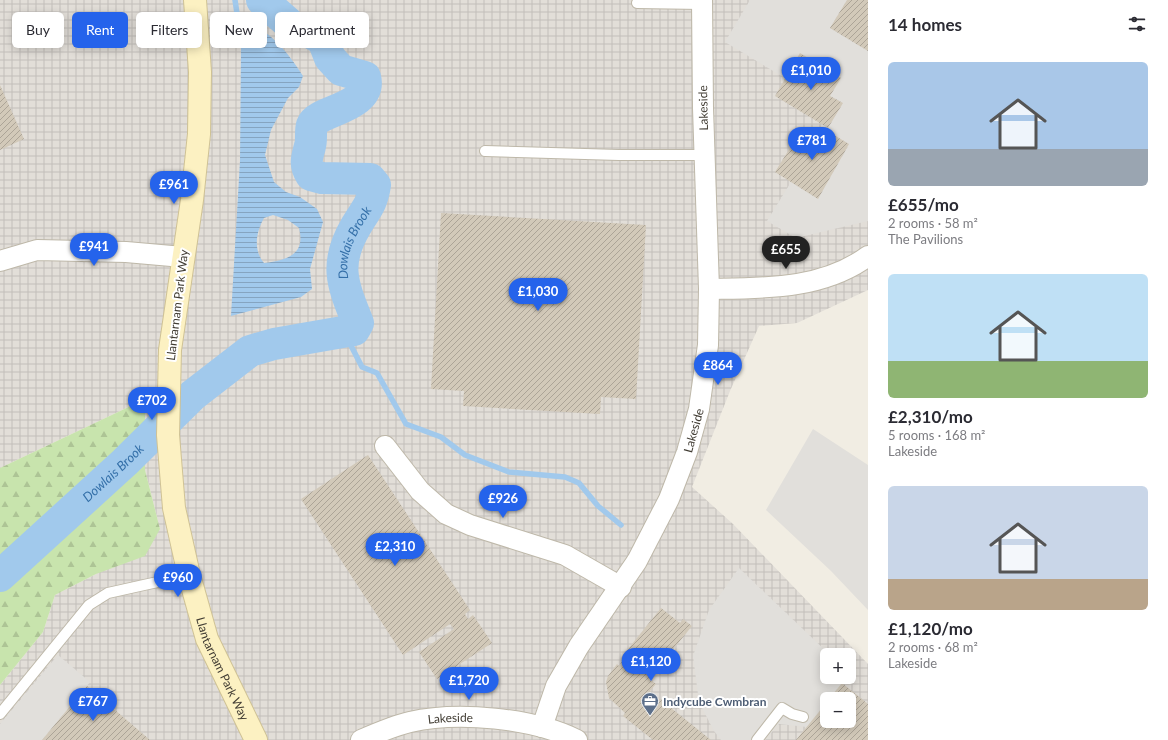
<!DOCTYPE html>
<html lang="en">
<head>
<meta charset="utf-8">
<style>
  :root { --surface:#fff; --page:#f2f2f3; --text:#2b2b33; --muted:#7c7c81; --accent:#2563eb }
  body { margin:0; font-family:Lato,sans-serif; background:var(--page); color:var(--text); height:100vh; display:flex; flex-direction:column; font-size:15px; white-space:nowrap }
  * { box-sizing:border-box; margin:0 }
  p { font-size:13px; color:var(--muted) }
  .icon { flex:none; width:22px; height:22px; fill:none; stroke:currentColor; stroke-width:2; stroke-linecap:round; stroke-linejoin:round }
  .map { position:relative; flex:1; overflow:hidden }
  .side { display:flex; flex-direction:column; background:var(--surface); width:300px }
  .side>* { flex:none }
  .hud { position:absolute; left:12px; top:12px; width:380px; height:36px; display:flex; gap:8px }
  .tools { position:absolute; left:820px; top:648px; display:grid; gap:8px }
  .tools a { display:grid; place-items:center; width:36px; height:36px; border-radius:6px; background:var(--surface); box-shadow:0 2px 10px #0003; font-size:20px }
  .price { position:absolute; translate:-50% -34px; padding:0 9px; border-radius:14px; background:var(--accent); color:#fff; font-size:13px; line-height:26px; filter:drop-shadow(0 1px 2px #0008) }
  .price::after { content:''; position:absolute; left:50%; top:24px; width:12px; height:9px; margin-left:-6px; background:inherit; clip-path:polygon(0 0,100% 0,50% 100%) }
  .price.selected { background:#222; color:#fff }
  ul { padding:0; list-style:none }
  li { display:grid; align-content:center; gap:8px; height:212px; padding:0 20px }
  li span { display:grid; place-items:center; height:124px; border-radius:6px; color:#555 }
  li>.icon { margin-inline-start:auto }
  span .icon { width:72px; height:72px; fill:#fffc; stroke-width:1 }
  li b { font-size:17px }
  h2 { display:flex; justify-content:space-between; align-items:center; height:48px; padding:0 20px; font-size:17px }
  .pill { padding:0 14px; border-radius:6px; background:var(--surface); box-shadow:0 2px 10px #0003; font-size:14px; line-height:36px }
  .pill.selected { background:var(--accent); color:#fff }
  main { display:flex; flex:1; min-height:0 }
  .map>svg:first-child { display:block }
  .industrial { fill:url(#industrial-grid); fill-rule:evenodd }
  .forest { fill:url(#forest-firs) }
  .parking { fill:#e1dfdb }
  .water { fill:url(#water-rules); fill-rule:evenodd }
  .lines { fill:none; stroke-linecap:round; stroke-linejoin:round }
  .stream { stroke:#a1c9ec; stroke-width:5.5 }
  .river { stroke:#a1c9ec; stroke-width:32 }
  .building { fill:url(#building-hatch) }
  .lane-casing { stroke:#beb8a9; stroke-width:12 }
  .street-casing { stroke:#beb8a9; stroke-width:22 }
  .secondary-casing { stroke:#cfc295; stroke-width:24 }
  .lane { stroke:#fff; stroke-width:10 }
  .street { stroke:#fff; stroke-width:20 }
  .secondary { stroke:#fcf1c2; stroke-width:22 }
  .labels { text-anchor:middle; dominant-baseline:central; stroke-width:4; stroke-linejoin:round; paint-order:stroke }
  .street-label { font-size:12px; fill:#423d34; stroke:#fff }
  .service-label { font-size:12px; font-weight:bold; fill:#4e5e75; stroke:#fff; text-anchor:start }
  .water-label { font-size:13px; font-style:italic; fill:#336fa8; stroke:#fff }
</style>
</head>
<body>
<main>
<div class="map">
<svg width="868" height="740" viewBox="0 0 868 740">
  <defs>
    <pattern id="industrial-grid" width="8" height="8" patternUnits="userSpaceOnUse"><rect width="8" height="8" fill="#e2ded8"/><path d="M0 4h8M4 0v8" fill="none" stroke="#c3bfba"/></pattern>
    <pattern id="forest-firs" width="22" height="20" patternUnits="userSpaceOnUse"><rect width="22" height="20" fill="#c8e4ad"/><path d="M5 1l3.5 6h-7zM16 11l3.5 6h-7z" fill="#adc495"/></pattern>
    <pattern id="water-rules" width="6" height="5" patternUnits="userSpaceOnUse"><rect width="6" height="5" fill="#a1c9ec"/><path d="M0 2.5h6" fill="none" stroke="#85a4c0"/></pattern>
    <pattern id="building-hatch" width="6" height="6" patternUnits="userSpaceOnUse"><rect width="6" height="6" fill="#d2c9b9"/><path d="M-1 1l2-2M0 6l6-6M5 7l2-2" fill="none" stroke="#aca497"/></pattern>
  </defs>
  <rect width="100%" height="100%" fill="#f1ede3"/>
  <path class="industrial" d="M0,0H868V290L797,323L759,326L730,391L692,487L733,524L868,664V740H0V685L43,632L55,595L96,574L160,529L145,470V410L137,403L0,468ZM827,655H849V677H827ZM827,699H849V721H827Z"/>
  <path class="forest" d="M137,403L145,410V470L160,529L145,556L96,574L55,595L43,632L0,685V468Z"/>
  <path class="parking" d="M750,0H847L830,28L868,51V221L796,238L767,221L791,182L818,198L849,145L824,129L828,127L843,103L830,96L840,78L800,53L785,78L725,42Z
    M813,429L868,465V610L831,571L766,510Z
    M739,568L830,655H827V677H843L842,683L829,699H827V702L807,727L779,724L765,740H721L714,731L699,702L693,656L709,610Z
    M58,655L90,682L42,740H0V724Z"/>
  <path class="water" d="M234,19C264,22 289,53 303,76L299,87L288,98L271,130L265,155L274,182L286,192L300,197L317,209L323,222L310,269L312,289L301,297L231,316L240,161L241,47ZM273,215L288,220L299,228C306,255 287,260 264,263C253,250 256,232 264,218Z"/>
  <g class="lines">
    <path class="stream" d="M235,0L238,20
      M344,332L362,367L377,373L406,424L441,437L465,455L509,472L565,477L579,483L598,506L621,525"/>
    <path class="river" id="s1" d="M0,576L125,462L193,395L250,351L274,344L354,330L358,323C343,285 333,265 356,226C366,209 372,205 375,185L370,179L322,178L311,175C304,164 307,158 310,146C312,140 310,131 312,125C317,110 373,108 365,77L341,70L330,58L323,40L311,33L294,28L262,0"/>
  </g>
  <path class="building" d="M847,0H868V51L830,28Z
    M800,53L841,78L830,96L843,103L828,128L775,96Z
    M0,85L24,139L0,150Z
    M824,129L849,144L818,199L775,172L801,130L818,139Z
    M441,213L646,225L636,399L601,397L600,414L463,406L464,391L431,389Z
    M368,455L470,610L465,614L468,619L473,615L492,643L437,679L419,652L454,629L450,624L403,655L301,499Z
    M661,608L680,623L683,619L692,626L649,679L656,684L650,691L711,740H653L623,716L625,713L609,698L606,682L608,676L617,664L619,666L622,661L620,659Z
    M842,683L868,704V740H796L827,702V721H849V699H829Z
    M87,686L150,740H42Z"/>
  <g class="lines">
    <g class="lane-casing">
      <path id="lane" d="M637,3L702,4
        M485,151L619,155H704
        M0,714L89,605L108,593L189,575
        M757,740L782,708L792,714L803,717"/>
    </g>
    <g class="street-casing">
      <g id="street">
        <path d="M0,261L37,250L126,252L183,257"/>
        <path d="M709,289C763,288 822,290 868,256"/>
        <path d="M385,446L420,491L446,514L470,525L565,555L621,587"/>
        <path id="s2" d="M542,727L556,686L579,646L637,561L669,499L687,452L699,409L708,345L709,289L703,108L702,0"/>
        <path id="s3" d="M361,740C377,733 393,726 410,722C458,711 533,718 577,740"/>
      </g>
    </g>
    <g class="secondary-casing">
      <g id="secondary">
        <path id="s4" d="M195,0L200,72L199,134L192,200L170,350L168,435L174,508L189,575L207,639L256,740"/>
      </g>
    </g>
    <use href="#lane" class="lane"/>
    <use href="#street" class="street"/>
    <use href="#secondary" class="secondary"/>
  </g>
  <defs>
    <g id="office-pin" transform="scale(0.9)"><path d="M0 17L-7.5 6A9.5 9.5 0 1 1 7.5 6Z" fill="#5c6f8a" stroke="#fff"/><path d="M-6-3h4V-5.5h4V-3h4V5H-6ZM-1-4.5V-3h2v-1.5ZM-6 0V1H6V0Z" fill="#fff"/></g>
  </defs>
  <g fill-rule="evenodd">
    <use href="#office-pin" x="650" y="701"/>
  </g>
  <g class="labels">
    <g class="street-label">
      <text transform="translate(703 108) rotate(-91)">Lakeside</text>
      <text transform="translate(177 305) rotate(-83)">Llantarnam Park Way</text>
      <text stroke="none"><textPath href="#s2" startOffset="335">Lakeside</textPath></text>
      <text stroke="none"><textPath href="#s4" startOffset="679">Llantarnam Park Way</textPath></text>
      <text stroke="none"><textPath href="#s3" startOffset="93">Lakeside</textPath></text>
    </g>
    <g class="service-label">
      <text x="663" y="701">Indycube Cwmbran</text>
    </g>
    <g class="water-label">
      <text stroke="none"><textPath href="#s1" startOffset="536">Dowlais Brook</textPath></text>
      <text stroke="none"><textPath href="#s1" startOffset="153">Dowlais Brook</textPath></text>
    </g>
  </g>
</svg>
<div class="tools">
<a>+</a>
<a>−</a>
</div>
<b class="price" style="left:811px;top:91px">£1,010</b>
<b class="price" style="left:812px;top:161px">£781</b>
<b class="price" style="left:174px;top:205px">£961</b>
<b class="price" style="left:94px;top:267px">£941</b>
<b class="price selected" style="left:786px;top:270px">£655</b>
<b class="price" style="left:538px;top:312px">£1,030</b>
<b class="price" style="left:718px;top:386px">£864</b>
<b class="price" style="left:152px;top:421px">£702</b>
<b class="price" style="left:503px;top:519px">£926</b>
<b class="price" style="left:395px;top:567px">£2,310</b>
<b class="price" style="left:178px;top:598px">£960</b>
<b class="price" style="left:651px;top:682px">£1,120</b>
<b class="price" style="left:469px;top:701px">£1,720</b>
<b class="price" style="left:93px;top:722px">£767</b>
<div class="hud">
<a class="pill">Buy</a>
<a class="pill selected">Rent</a>
<a class="pill">Filters</a>
<a class="pill">New</a>
<a class="pill">Apartment</a>
</div>
</div>
<section class="side">
<h2>14 homes<svg class="icon" aria-label="filters" viewBox="0 0 24 24"><path d="M4 7h16M4 17h16"/><circle cx="9" cy="7" r="2"/><circle cx="15" cy="17" r="2"/></svg></h2>
<ul>
<li><span style="background:linear-gradient(#a9c7e8 70%,#9aa5b1 0)"><svg class="icon" aria-label="home" viewBox="0 0 24 24"><path d="M3 11l9-7 9 7M6 9v11h12V9"/></svg></span><div><b>£655/mo</b><p>2 rooms · 58 m²</p><p>The Pavilions</p></div></li>
<li><span style="background:linear-gradient(#bfe0f5 70%,#8fb573 0)"><svg class="icon" aria-label="home" viewBox="0 0 24 24"><path d="M3 11l9-7 9 7M6 9v11h12V9"/></svg></span><div><b>£2,310/mo</b><p>5 rooms · 168 m²</p><p>Lakeside</p></div></li>
<li><span style="background:linear-gradient(#c9d6e8 75%,#b9a48a 0)"><svg class="icon" aria-label="home" viewBox="0 0 24 24"><path d="M3 11l9-7 9 7M6 9v11h12V9"/></svg></span><div><b>£1,120/mo</b><p>2 rooms · 68 m²</p><p>Lakeside</p></div></li>
</ul>
</section>
</main>
</body>
</html>
